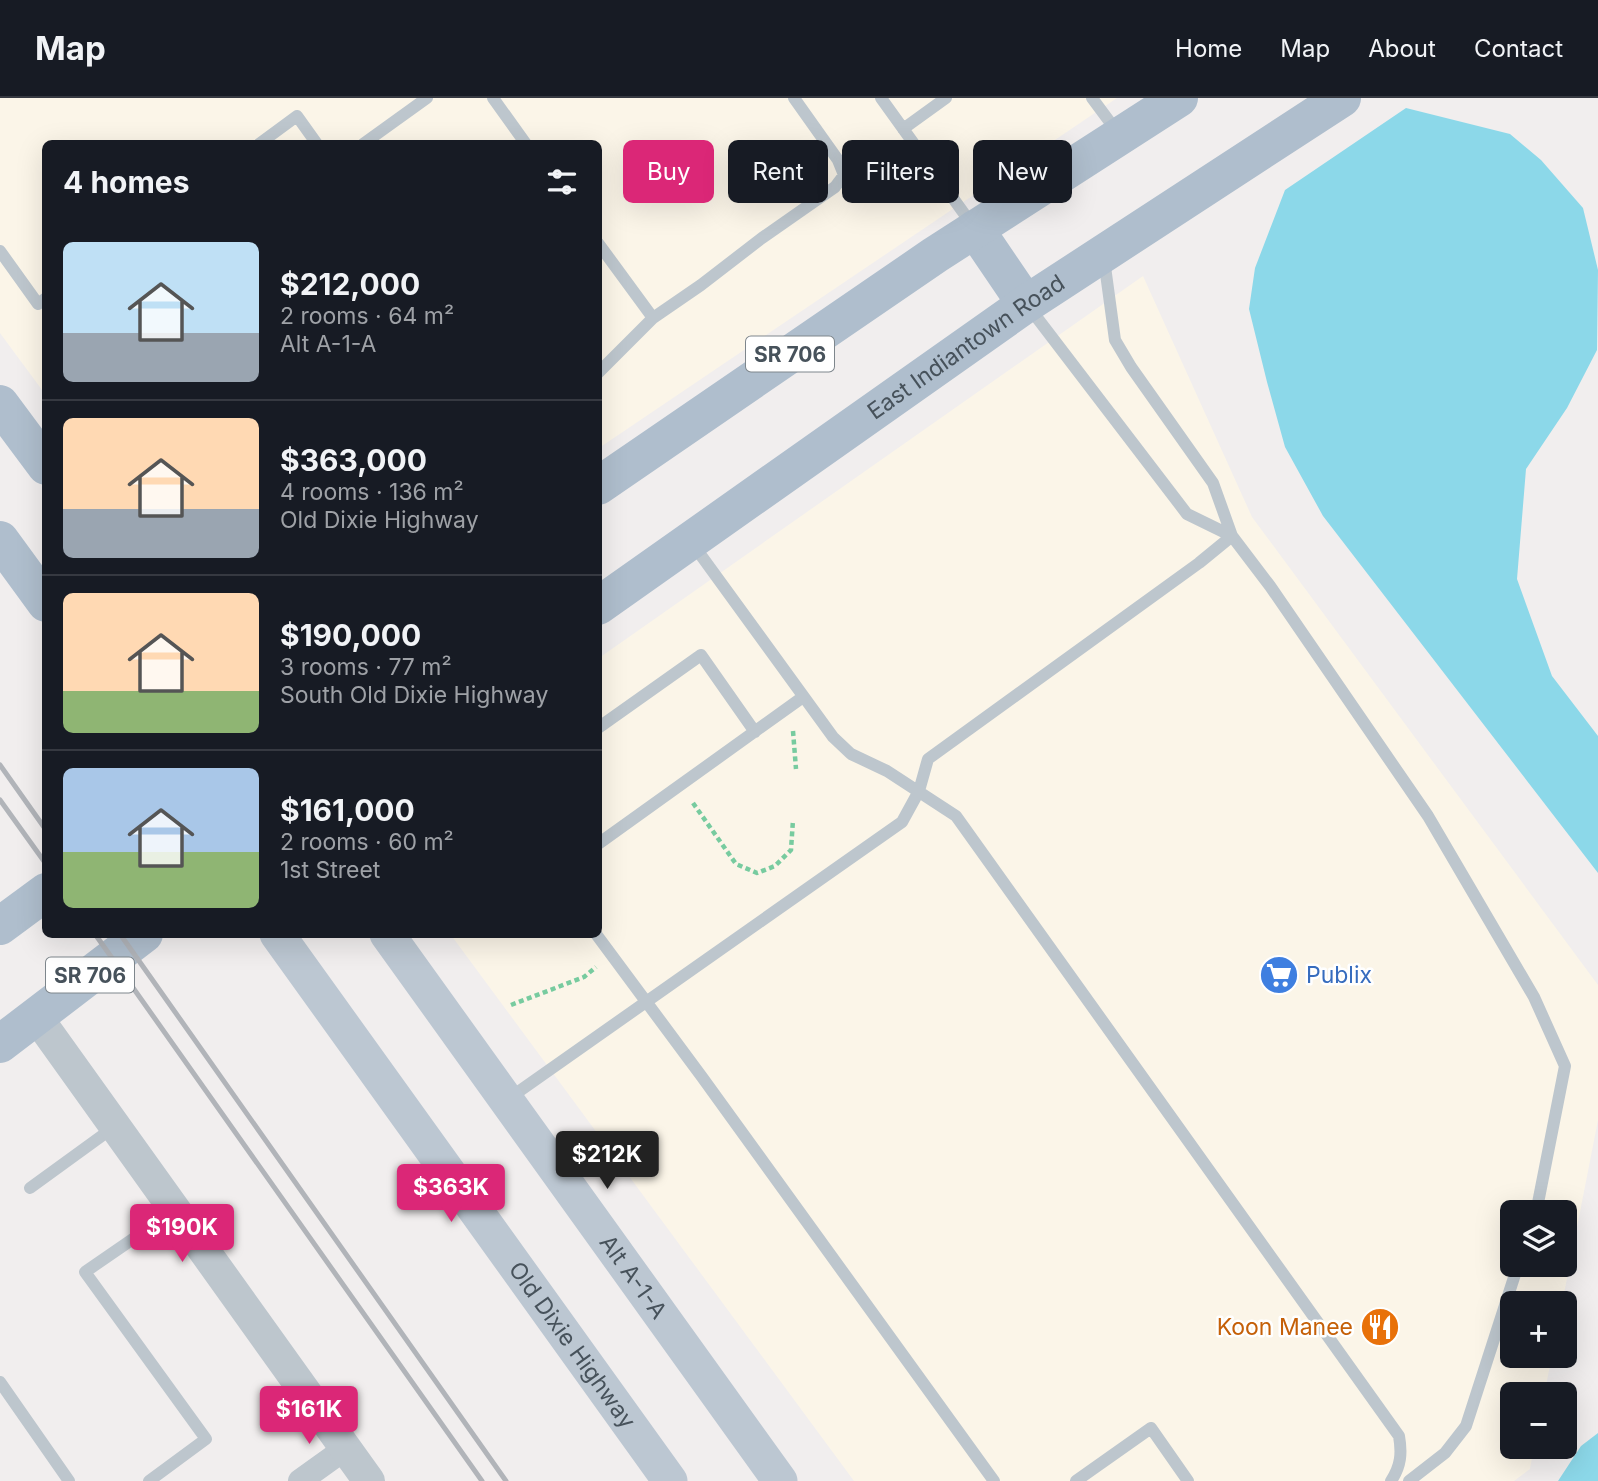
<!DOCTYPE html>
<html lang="en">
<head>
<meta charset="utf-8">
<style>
  :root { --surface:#171b24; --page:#20242c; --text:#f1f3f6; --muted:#9ea1a6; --line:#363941; --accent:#db2777 }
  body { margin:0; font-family:Inter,sans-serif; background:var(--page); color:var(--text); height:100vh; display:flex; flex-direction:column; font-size:26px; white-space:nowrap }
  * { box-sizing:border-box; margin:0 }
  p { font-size:23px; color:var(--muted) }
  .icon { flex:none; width:38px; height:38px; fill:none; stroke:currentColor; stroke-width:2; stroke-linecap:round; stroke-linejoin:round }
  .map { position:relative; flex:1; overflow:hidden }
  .side { position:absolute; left:42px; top:42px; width:560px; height:798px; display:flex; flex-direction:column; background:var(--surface); border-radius:10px; box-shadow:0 7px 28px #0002 }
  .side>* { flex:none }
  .top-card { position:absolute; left:623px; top:42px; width:665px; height:63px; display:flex; gap:14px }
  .buttons { position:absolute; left:1500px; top:1102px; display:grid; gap:14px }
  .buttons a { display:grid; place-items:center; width:77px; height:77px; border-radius:10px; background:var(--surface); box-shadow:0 7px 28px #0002; font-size:35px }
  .price { position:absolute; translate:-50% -60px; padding:0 16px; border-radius:7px; background:var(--accent); color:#fff; font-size:23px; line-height:46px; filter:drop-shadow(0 2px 4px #0008) }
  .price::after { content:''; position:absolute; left:50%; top:42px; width:21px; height:16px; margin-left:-10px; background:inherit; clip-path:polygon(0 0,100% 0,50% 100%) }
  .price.on { background:#222; color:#fff }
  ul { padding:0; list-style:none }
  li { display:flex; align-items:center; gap:21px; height:175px; padding:0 21px }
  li+li { border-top:2px solid var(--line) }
  li span { display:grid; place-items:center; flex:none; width:196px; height:140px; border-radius:10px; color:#555 }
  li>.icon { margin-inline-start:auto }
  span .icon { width:84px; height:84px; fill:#fffc; stroke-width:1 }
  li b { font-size:30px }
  h2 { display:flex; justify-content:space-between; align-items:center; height:84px; padding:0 21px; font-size:30px }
  .tag { padding:0 24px; border-radius:10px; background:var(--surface); box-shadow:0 7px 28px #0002; font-size:24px; line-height:63px }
  .tag.on { background:var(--accent); color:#fff }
  header { display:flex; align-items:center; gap:42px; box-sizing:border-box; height:98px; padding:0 35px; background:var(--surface); border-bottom:2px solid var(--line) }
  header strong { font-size:33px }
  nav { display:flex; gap:38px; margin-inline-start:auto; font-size:24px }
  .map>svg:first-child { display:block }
  .commercial { fill:#fbf5e8; fill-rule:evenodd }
  .water { fill:#8cd8e9 }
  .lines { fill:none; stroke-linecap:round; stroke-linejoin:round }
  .path { stroke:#77cb9f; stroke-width:4.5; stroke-dasharray:5 3.5; stroke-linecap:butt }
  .service { stroke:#bdc6cd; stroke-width:12 }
  .minor { stroke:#bdc6cd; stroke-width:24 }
  .tertiary { stroke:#bdc6cd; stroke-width:32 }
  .secondary { stroke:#bcc7d2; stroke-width:35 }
  .primary { stroke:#afbecd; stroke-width:38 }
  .rail { stroke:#b1b4b9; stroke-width:5 }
  .labels { text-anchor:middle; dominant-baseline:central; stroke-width:5; stroke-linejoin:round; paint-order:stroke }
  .shield { fill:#fff; stroke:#7e868c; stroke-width:2 }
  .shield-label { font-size:21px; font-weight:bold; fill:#47525b }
  .street-label { font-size:23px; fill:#47525b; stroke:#fff }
  .shop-label { font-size:23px; fill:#366cbe; stroke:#fff; text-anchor:start }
  .food-label { font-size:23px; fill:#c56008; stroke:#fff; text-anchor:end }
</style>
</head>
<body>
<header>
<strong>Map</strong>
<nav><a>Home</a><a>Map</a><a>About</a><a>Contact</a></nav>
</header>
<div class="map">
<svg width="1598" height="1383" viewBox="0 0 1598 1383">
  <rect width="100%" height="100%" fill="#f1eeee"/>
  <path class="commercial" d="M0,0H1117L599,350L598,46H46L45,296L0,235Z
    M1143,178L1252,419L1598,887V1022L1562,1206H1512V1258H1552L1544,1297H1512V1349H1534L1530,1371L1514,1383H854L451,837L598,836L599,560ZM1512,1115H1564V1167H1512Z"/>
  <path class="water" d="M1406,10L1510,36L1541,62L1583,110L1598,172L1597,252L1567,310L1526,371L1517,481L1552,578L1598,638V775L1323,418L1285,349L1267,284L1249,211L1255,170L1285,92Z
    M1598,1335V1383H1558L1581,1348Z"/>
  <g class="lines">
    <path class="path" d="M793,633L796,671
      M693,705L736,766L757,775L775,768L791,752L793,722
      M511,907L584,879L596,869"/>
    <path class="service" d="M493,0L526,46
      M881,0L973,128
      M1092,0L1118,35
      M903,31L946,0
      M259,46L297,18L317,46
      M363,46L427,0
      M598,145L653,220
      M0,153L38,206L46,200
      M1104,161L1115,242L1131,269L1213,385L1232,438L1270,488L1428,718L1534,899L1565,968L1536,1115
      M1028,208L1187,416L1232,438
      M598,275L653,220L701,187L762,140L835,89L844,77L838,62L794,0
      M692,445L833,639L851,656L887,673L956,718L1399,1338C1402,1355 1401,1368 1391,1383
      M598,630L701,557L755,634
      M598,746L803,599
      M596,836L702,979L994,1383
      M508,1001L902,724L919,693L928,661L1199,465L1232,438
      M30,1090L114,1029
      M0,1284L69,1383
      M149,1383L206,1341L85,1174L175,1112
      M1076,1383L1151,1330L1188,1383
      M1409,1383L1445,1355L1466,1328L1518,1167"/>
    <path class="minor" d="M300,1383L346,1350"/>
    <path class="tertiary" d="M36,918L369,1383"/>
    <g class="secondary">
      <path id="s1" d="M277,836L670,1383"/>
      <path id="s2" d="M387,836L780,1383"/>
    </g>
    <g class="primary">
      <path d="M975,131L1026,206"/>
      <path d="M0,306L46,368"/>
      <path d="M598,388L935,157L1179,0"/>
      <path d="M0,442L46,505"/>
      <path id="s3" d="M598,508L1026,206L1342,0"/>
      <path d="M0,828L46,794"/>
      <path d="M0,946L144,836"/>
    </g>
    <path class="rail" d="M0,667L46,732
      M0,702L46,766
      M95,836L482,1383
      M120,836L506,1383"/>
  </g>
  <defs>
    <g id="supermarket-disc" transform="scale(2.0125)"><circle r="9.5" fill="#3f7fe0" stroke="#fff"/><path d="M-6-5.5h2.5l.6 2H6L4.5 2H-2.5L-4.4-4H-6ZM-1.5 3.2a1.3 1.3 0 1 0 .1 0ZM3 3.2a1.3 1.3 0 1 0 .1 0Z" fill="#fff"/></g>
    <g id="restaurant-disc" transform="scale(2.0125)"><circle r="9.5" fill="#e8710a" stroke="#fff"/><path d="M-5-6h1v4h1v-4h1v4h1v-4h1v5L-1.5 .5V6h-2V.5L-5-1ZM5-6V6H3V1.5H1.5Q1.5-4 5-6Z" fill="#fff"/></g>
  </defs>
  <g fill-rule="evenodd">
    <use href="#supermarket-disc" x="1279" y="877"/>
    <use href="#restaurant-disc" x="1380" y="1229"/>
  </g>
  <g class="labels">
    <g class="shield">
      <rect x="746" y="238.5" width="88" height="35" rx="5"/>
      <rect x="46" y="859.5" width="88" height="35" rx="5"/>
    </g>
    <g class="shield-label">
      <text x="790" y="256">SR 706</text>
      <text x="90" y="877">SR 706</text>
    </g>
    <g class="street-label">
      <text stroke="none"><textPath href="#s3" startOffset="450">East Indiantown Road</textPath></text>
      <text stroke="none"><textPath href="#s2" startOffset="422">Alt A-1-A</textPath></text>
      <text stroke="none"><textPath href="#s1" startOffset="506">Old Dixie Highway</textPath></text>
    </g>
    <g class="shop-label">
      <text x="1306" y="877">Publix</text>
    </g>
    <g class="food-label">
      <text x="1353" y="1229">Koon Manee</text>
    </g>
  </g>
</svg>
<div class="buttons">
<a><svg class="icon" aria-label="layers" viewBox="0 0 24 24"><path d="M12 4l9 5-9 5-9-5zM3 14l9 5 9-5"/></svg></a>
<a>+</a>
<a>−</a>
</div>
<b class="price on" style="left:607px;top:1093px">$212K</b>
<b class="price" style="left:451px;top:1126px">$363K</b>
<b class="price" style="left:182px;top:1166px">$190K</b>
<b class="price" style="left:309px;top:1348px">$161K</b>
<div class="top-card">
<a class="tag on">Buy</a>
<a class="tag">Rent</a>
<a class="tag">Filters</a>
<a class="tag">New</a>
</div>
<section class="side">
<h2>4 homes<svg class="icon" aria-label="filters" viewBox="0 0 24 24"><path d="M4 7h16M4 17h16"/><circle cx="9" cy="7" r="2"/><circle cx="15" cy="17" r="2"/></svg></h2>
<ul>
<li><span style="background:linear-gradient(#bfe0f5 65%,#9aa5b1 0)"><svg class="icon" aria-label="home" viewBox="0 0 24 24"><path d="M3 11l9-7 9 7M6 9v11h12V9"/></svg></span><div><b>$212,000</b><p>2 rooms · 64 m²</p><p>Alt A-1-A</p></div></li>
<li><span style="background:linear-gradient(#ffd9b3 65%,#9aa5b1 0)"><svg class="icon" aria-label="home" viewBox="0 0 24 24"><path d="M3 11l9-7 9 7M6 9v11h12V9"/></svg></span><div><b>$363,000</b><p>4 rooms · 136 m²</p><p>Old Dixie Highway</p></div></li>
<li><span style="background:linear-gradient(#ffd9b3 70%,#8fb573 0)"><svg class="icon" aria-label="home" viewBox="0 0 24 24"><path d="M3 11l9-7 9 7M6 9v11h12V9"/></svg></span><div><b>$190,000</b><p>3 rooms · 77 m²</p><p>South Old Dixie Highway</p></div></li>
<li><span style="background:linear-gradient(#a9c7e8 60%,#8fb573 0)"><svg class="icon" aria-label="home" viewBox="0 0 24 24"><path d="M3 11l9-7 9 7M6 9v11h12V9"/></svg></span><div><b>$161,000</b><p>2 rooms · 60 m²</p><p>1st Street</p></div></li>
</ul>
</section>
</div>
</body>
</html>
